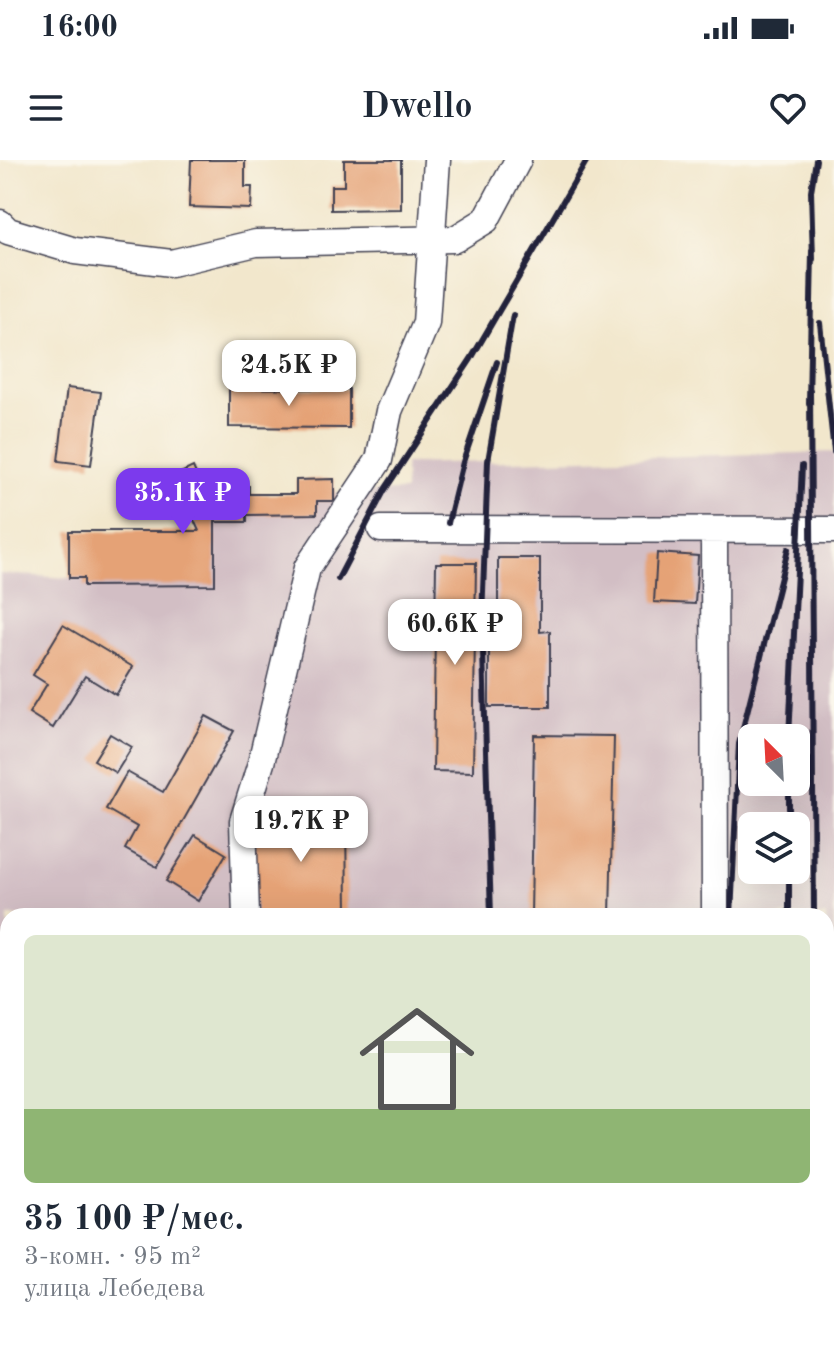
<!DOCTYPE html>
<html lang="ru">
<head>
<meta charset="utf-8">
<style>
  :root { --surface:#fff; --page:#f2f2f3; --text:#1f2937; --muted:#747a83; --accent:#7c3aed }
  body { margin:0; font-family:"Old Standard TT",serif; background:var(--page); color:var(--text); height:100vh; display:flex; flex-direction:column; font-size:30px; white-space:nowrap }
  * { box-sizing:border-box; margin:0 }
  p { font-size:26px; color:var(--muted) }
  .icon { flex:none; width:44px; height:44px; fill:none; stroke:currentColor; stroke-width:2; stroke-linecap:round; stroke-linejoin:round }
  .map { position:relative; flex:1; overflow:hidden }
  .sheet { position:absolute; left:0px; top:748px; width:834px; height:440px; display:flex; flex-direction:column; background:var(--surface); border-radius:24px 24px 0 0; box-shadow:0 8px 32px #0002 }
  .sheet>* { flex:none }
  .needle { width:52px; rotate:336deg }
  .buttons { position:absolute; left:738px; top:564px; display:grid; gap:16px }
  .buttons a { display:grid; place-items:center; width:72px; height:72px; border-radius:12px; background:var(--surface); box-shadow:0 8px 32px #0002; font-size:40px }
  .price { position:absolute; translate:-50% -68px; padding:0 18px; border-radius:16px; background:#fff; color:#222; font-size:26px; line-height:52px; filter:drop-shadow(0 2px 4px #0008) }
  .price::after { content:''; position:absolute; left:50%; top:48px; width:24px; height:18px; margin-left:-12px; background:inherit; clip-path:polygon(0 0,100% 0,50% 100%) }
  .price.current { background:var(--accent); color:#fff }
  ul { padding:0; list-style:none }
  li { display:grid; align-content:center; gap:16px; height:424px; padding:0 24px }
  li span { display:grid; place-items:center; height:248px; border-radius:12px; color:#555 }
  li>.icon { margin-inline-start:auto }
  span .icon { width:144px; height:144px; fill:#fffc; stroke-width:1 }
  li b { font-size:34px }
  .status { display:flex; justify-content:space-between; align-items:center; height:56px; padding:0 40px; background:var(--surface); direction:ltr }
  .status svg { height:22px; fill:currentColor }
  header { display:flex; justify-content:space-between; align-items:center; height:104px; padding:0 24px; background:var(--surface); font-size:36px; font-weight:600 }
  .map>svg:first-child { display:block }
  .industrial { fill:#d2bec4; fill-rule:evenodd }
  .building { fill:#e5a276 }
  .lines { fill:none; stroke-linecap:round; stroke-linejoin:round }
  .minor-casing { stroke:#414051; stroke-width:29 }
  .minor { stroke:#fff; stroke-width:26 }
  .rail { stroke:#22223b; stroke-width:6 }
</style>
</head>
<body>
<div class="status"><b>16:00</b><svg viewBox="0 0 49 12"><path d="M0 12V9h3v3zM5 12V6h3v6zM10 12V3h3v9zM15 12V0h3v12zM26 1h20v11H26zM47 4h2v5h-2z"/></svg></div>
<header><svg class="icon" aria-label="menu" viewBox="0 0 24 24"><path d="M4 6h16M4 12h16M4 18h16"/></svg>Dwello<svg class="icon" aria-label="heart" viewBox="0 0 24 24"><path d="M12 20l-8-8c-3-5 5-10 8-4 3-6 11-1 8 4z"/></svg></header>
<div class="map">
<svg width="834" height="1188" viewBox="0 0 834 1188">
  <rect width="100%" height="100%" fill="#fbf7ec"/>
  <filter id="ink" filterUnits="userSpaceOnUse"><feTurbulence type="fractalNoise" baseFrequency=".0125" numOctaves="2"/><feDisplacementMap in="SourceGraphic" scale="16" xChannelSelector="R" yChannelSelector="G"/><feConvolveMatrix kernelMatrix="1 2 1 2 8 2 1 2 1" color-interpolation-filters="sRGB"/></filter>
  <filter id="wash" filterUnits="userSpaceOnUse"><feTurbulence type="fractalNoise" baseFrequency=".006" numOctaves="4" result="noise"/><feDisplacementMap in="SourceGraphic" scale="32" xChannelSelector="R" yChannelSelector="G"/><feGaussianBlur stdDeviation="1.8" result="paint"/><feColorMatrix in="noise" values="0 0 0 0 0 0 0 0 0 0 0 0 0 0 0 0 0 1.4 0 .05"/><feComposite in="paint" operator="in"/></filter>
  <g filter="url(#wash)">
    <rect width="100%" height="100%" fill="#f2e7cc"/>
    <path class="industrial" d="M834,292V1188H0V414L69,418V371H198L174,316L193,307L205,334L206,326H249V334H296V320L334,319L335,333L405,331V304ZM752,578H796V622H752ZM752,666H796V710H752ZM8,756H826V1180H8Z"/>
    <g id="blocks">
      <path class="building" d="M191,0H245V27H252L251,49L189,47Z
        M344,0H401V49L331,50V26H344Z
        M67,228L101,232L91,305L58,301Z
        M229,228L349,229V268L229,267Z
        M193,307L206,337V326H249V334H296V320L334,319V341H317V354L247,355V362H215V425L84,426V418H69V371H199L174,316Z
        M657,393L698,396L695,444L654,442Z
        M498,398H540V472L550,471V547H489V468H498Z
        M436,403H476L473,612L433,611Z
        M63,465L133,507L116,535L85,516L53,568L29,553L47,524L33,515Z
        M206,556L234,571L157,707L125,689L137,667L106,649L127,612L163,632Z
        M110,574L132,587L116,613L94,600Z
        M534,575L614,576L610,756H531Z
        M346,652L347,756H255L254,654Z
        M195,675L226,694L198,741L166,721Z
        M209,1180H399V1188H209Z
        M733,1180H763V1188H733Z"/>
    </g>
  </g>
  <g filter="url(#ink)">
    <use href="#blocks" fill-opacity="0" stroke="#414051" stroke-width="2"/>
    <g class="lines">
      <g class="minor-casing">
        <path id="minor" d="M0,63L8,71L75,91L171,103L256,83L455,79L486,60L518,0
          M381,369L834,370
          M714,370L715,756
          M246,756L243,661L261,603L307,408L379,300L389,251L426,163L437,0
          M715,1180V1188"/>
      </g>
      <use href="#minor" class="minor"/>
      <path class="rail" d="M813,99L811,31L816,0
        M820,163L834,292
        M810,231L814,756
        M809,243L812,91
        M448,363L463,302L497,202
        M338,419L384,331L471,199L587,0
        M789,578L802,306
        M789,622V666
        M491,756L482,458L488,301L513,155
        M731,756L739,584L788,389
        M789,756V710
        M554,1180L555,1188
        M791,1180L792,1188
        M727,1188V1180
        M813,1188V1180"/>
    </g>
  </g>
</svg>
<div class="buttons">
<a><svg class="needle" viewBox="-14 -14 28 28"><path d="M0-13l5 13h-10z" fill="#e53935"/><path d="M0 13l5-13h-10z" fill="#747a83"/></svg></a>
<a><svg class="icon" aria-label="layers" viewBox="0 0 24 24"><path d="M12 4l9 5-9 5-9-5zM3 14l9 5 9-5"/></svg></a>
</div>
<b class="price" style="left:289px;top:248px">24.5K ₽</b>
<b class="price current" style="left:183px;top:376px">35.1K ₽</b>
<b class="price" style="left:455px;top:507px">60.6K ₽</b>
<b class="price" style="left:301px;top:704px">19.7K ₽</b>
<section class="sheet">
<ul>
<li><span style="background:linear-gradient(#dfe7d0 70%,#8fb573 0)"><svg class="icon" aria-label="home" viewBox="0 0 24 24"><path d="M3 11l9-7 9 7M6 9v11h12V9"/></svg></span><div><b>35 100 ₽/мес.</b><p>3-комн. · 95 m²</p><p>улица Лебедева</p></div></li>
</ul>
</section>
</div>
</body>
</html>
